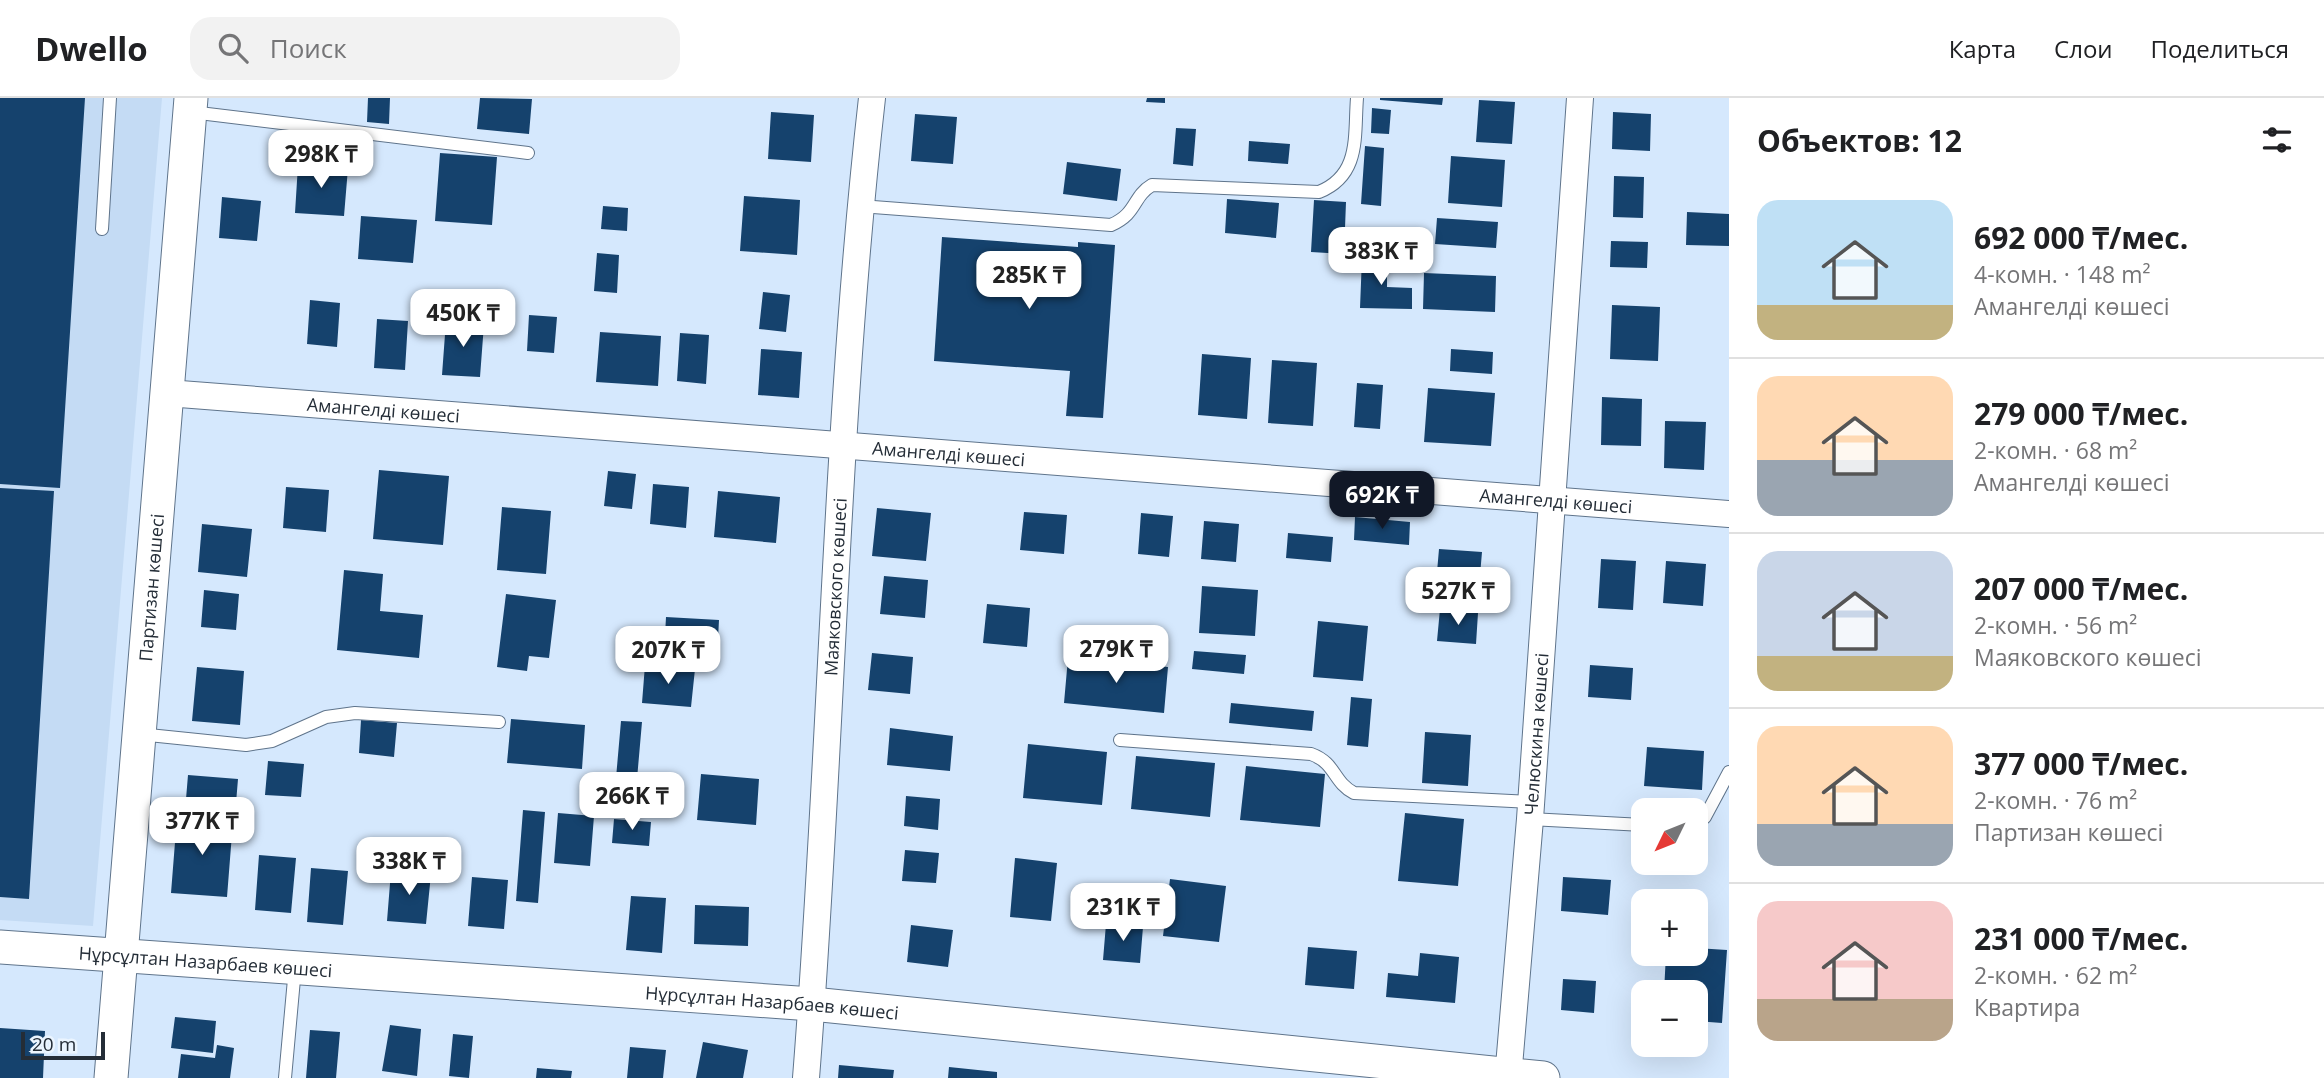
<!DOCTYPE html>
<html lang="ru">
<head>
<meta charset="utf-8">
<style>
  :root { --surface:#fff; --page:#f2f2f2; --text:#202124; --muted:#757577; --line:#e0e0e0; --accent:#111827 }
  body { margin:0; font-family:"Open Sans",sans-serif; background:var(--page); color:var(--text); height:100vh; display:flex; flex-direction:column; font-size:26px; white-space:nowrap }
  * { box-sizing:border-box; margin:0 }
  p { font-size:23px; color:var(--muted) }
  .icon { flex:none; width:38px; height:38px; fill:none; stroke:currentColor; stroke-width:2; stroke-linecap:round; stroke-linejoin:round }
  .map { position:relative; flex:1; overflow:hidden }
  .sheet { display:flex; flex-direction:column; background:var(--surface); width:595px }
  .sheet>* { flex:none }
  .needle { width:46px; rotate:227deg }
  .controls { position:absolute; left:1631px; top:700px; display:grid; gap:14px }
  .controls a { display:grid; place-items:center; width:77px; height:77px; border-radius:14px; background:var(--surface); box-shadow:0 7px 28px #0002; font-size:35px }
  .scale { position:absolute; left:21px; bottom:18px; width:84px; box-sizing:border-box; padding-left:7px; border:4px solid #242d37; border-top:0; font-size:19px; line-height:24px; white-space:nowrap; color:#242d37; -webkit-text-stroke:5px #ebf5ff; paint-order:stroke }
  .price { position:absolute; translate:-50% -60px; padding:0 16px; border-radius:14px; background:#fff; color:#222; font-size:23px; line-height:46px; filter:drop-shadow(0 2px 4px #0008) }
  .price::after { content:''; position:absolute; left:50%; top:42px; width:21px; height:16px; margin-left:-10px; background:inherit; clip-path:polygon(0 0,100% 0,50% 100%) }
  .price.current { background:var(--accent); color:#fff }
  ul { padding:0; list-style:none }
  li { display:flex; align-items:center; gap:21px; height:175px; padding:0 28px }
  li+li { border-top:2px solid var(--line) }
  li span { display:grid; place-items:center; flex:none; width:196px; height:140px; border-radius:21px; color:#555 }
  li>.icon { margin-inline-start:auto }
  span .icon { width:84px; height:84px; fill:#fffc; stroke-width:1 }
  li b { font-size:30px }
  h2 { display:flex; justify-content:space-between; align-items:center; height:84px; padding:0 28px; font-size:30px }
  header { display:flex; align-items:center; gap:42px; box-sizing:border-box; height:98px; padding:0 35px; background:var(--surface); border-bottom:2px solid var(--line) }
  header strong { font-size:33px }
  nav { display:flex; gap:38px; margin-inline-start:auto; font-size:24px }
  .search { width:490px; height:63px; background:var(--page); display:flex; align-items:center; gap:18px; box-sizing:border-box; padding:0 24px; border-radius:21px; color:var(--muted); font-size:26px }
  main { display:flex; flex:1; min-height:0 }
  .map>svg:first-child { display:block }
  .built { fill:#c4dbf4 }
  .building { fill:#15426d }
  .lines { fill:none; stroke-linecap:round; stroke-linejoin:round }
  .service-casing { stroke:#5f748b; stroke-width:14 }
  .minor-casing { stroke:#5f748b; stroke-width:28 }
  .tertiary-casing { stroke:#5f748b; stroke-width:35 }
  .service { stroke:#fff; stroke-width:12 }
  .minor { stroke:#fff; stroke-width:26 }
  .tertiary { stroke:#fff; stroke-width:33 }
  .labels { text-anchor:middle; dominant-baseline:central; stroke-width:7; stroke-linejoin:round; paint-order:stroke }
  .street-label { font-size:18px; fill:#242d37; stroke:#ebf5ff }
</style>
</head>
<body>
<header>
<strong>Dwello</strong>
<div class="search"><svg class="icon" aria-label="search" viewBox="0 0 24 24"><circle cx="10" cy="10" r="6"/><path d="M15 15l6 6"/></svg>Поиск</div>
<nav><a>Карта</a><a>Слои</a><a>Поделиться</a></nav>
</header>
<main>
<div class="map">
<svg width="1729" height="980" viewBox="0 0 1729 980">
  <rect width="100%" height="100%" fill="#d5e8fd"/>
  <path class="built" d="M0,0H162L93,828L0,822Z"/>
  <path class="building" d="M0,0H85L60,390L0,386Z
    M368,0H390L389,26L367,24Z
    M480,0L532,1L529,36L477,31Z
    M1147,0H1165V5L1146,4Z
    M1380,0H1443L1442,7L1380,2Z
    M1479,2L1515,4L1512,46L1476,44Z
    M1372,10L1391,12L1389,36L1371,35Z
    M771,14L814,17L811,64L768,61Z
    M1613,14L1651,16L1650,53L1612,51Z
    M915,16L957,19L953,66L911,63Z
    M1176,30L1196,31L1193,68L1173,66Z
    M1249,43L1290,46L1288,66L1248,63Z
    M1365,48L1384,50L1381,108L1361,106Z
    M440,55L497,59L492,127L435,123Z
    M1451,58L1505,62L1502,109L1448,105Z
    M1067,64L1121,71L1117,103L1063,96Z
    M298,67L348,70L344,118L295,115Z
    M1614,78L1644,79L1643,120L1613,119Z
    M744,98L800,102L797,157L740,153Z
    M222,99L261,103L257,143L219,140Z
    M1227,101L1279,105L1276,140L1225,135Z
    M1314,102L1346,104L1344,156L1311,154Z
    M603,108L628,110L627,133L601,131Z
    M1687,114L1729,116V148L1686,147Z
    M361,118L417,122L413,165L358,161Z
    M1437,120L1498,124L1496,150L1435,146Z
    M942,139L1078,149V144L1115,147L1103,320L1066,318L1070,273L934,263Z
    M1611,143L1648,144L1647,170L1610,169Z
    M597,155L619,157L617,195L594,193Z
    M1362,159L1387,160V189L1412,190V211L1360,210Z
    M1424,175L1496,178L1495,214L1423,211Z
    M763,194L790,197L786,234L759,231Z
    M310,202L340,205L337,249L307,246Z
    M1612,207L1660,209L1658,263L1610,261Z
    M529,217L557,219L554,255L527,253Z
    M377,221L408,223L405,272L374,270Z
    M446,223L484,226L480,279L442,277Z
    M600,234L661,238L658,288L596,284Z
    M680,235L709,237L706,286L677,283Z
    M761,251L802,254L799,300L758,297Z
    M1451,251L1493,254L1492,276L1450,273Z
    M1202,256L1251,260L1247,321L1198,317Z
    M1272,262L1317,265L1313,328L1268,325Z
    M1357,285L1383,287L1380,331L1354,329Z
    M1428,290L1495,295L1491,348L1424,344Z
    M1602,299L1642,301L1641,348L1601,347Z
    M1665,323L1706,324L1704,372L1664,370Z
    M379,372L449,378L443,447L373,441Z
    M608,373L636,376L632,411L604,408Z
    M653,386L689,389L686,430L650,426Z
    M286,389L329,392L326,434L283,430Z
    M0,390L54,393L29,801L0,799Z
    M718,393L780,399L776,445L714,439Z
    M502,409L551,413L546,476L497,472Z
    M877,410L931,415L926,463L872,458Z
    M1024,414L1067,417L1064,456L1020,452Z
    M1141,415L1173,418L1169,459L1138,456Z
    M1355,419L1410,424L1409,447L1354,442Z
    M1204,423L1239,426L1236,464L1201,461Z
    M202,426L252,431L247,479L198,474Z
    M1288,435L1333,439L1331,464L1286,460Z
    M1439,451L1482,454L1478,501L1435,497Z
    M1601,461L1636,463L1633,512L1598,510Z
    M1666,463L1706,466L1703,508L1663,505Z
    M344,472L383,476L380,513L423,517L419,560L337,552Z
    M884,478L928,482L925,520L880,516Z
    M1202,488L1258,492L1255,538L1199,535Z
    M204,492L239,496L236,532L201,529Z
    M506,496L556,502L549,560L529,558L527,573L497,569Z
    M987,506L1030,510L1027,549L983,545Z
    M1440,511L1478,515L1476,546L1437,543Z
    M666,519L719,522L717,559L664,556Z
    M1318,523L1368,528L1363,583L1313,579Z
    M1194,553L1246,557L1244,576L1192,571Z
    M872,555L913,559L910,596L868,592Z
    M1068,560L1168,569L1164,615L1064,605Z
    M645,567L695,571L691,609L642,605Z
    M1590,567L1633,570L1631,602L1588,599Z
    M197,569L244,573L240,627L192,623Z
    M1351,599L1372,601L1368,649L1347,647Z
    M1231,605L1314,613L1312,633L1229,625Z
    M511,621L585,627L582,671L507,665Z
    M361,622L397,625L394,659L359,655Z
    M621,623L642,624L637,681L616,680Z
    M890,630L953,638L950,673L887,667Z
    M1425,634L1471,637L1468,688L1422,685Z
    M1028,646L1107,654L1102,707L1023,700Z
    M1647,649L1704,653L1702,692L1644,688Z
    M1136,658L1215,665L1210,719L1131,711Z
    M268,663L304,666L301,699L265,697Z
    M1246,668L1325,676L1320,729L1240,722Z
    M701,676L759,681L756,727L697,722Z
    M188,677L238,681L236,705L186,701Z
    M906,698L940,701L938,732L904,728Z
    M523,712L545,714L538,805L516,803Z
    M558,715L594,718L590,768L554,765Z
    M1405,715L1464,721L1458,788L1398,783Z
    M177,719L233,723L227,799L171,795Z
    M614,721L651,724L649,748L612,745Z
    M905,752L939,755L936,785L902,783Z
    M259,757L296,760L291,815L255,812Z
    M1015,760L1057,765L1051,823L1010,819Z
    M311,770L348,773L343,827L307,824Z
    M391,773L431,776L426,826L387,823Z
    M472,779L508,782L504,831L468,828Z
    M1563,779L1611,782L1608,817L1561,813Z
    M1170,781L1226,788L1219,844L1163,838Z
    M631,798L666,800L662,855L626,852Z
    M695,807L749,809L748,848L694,846Z
    M1106,826L1143,829L1140,865L1103,862Z
    M911,827L953,832L948,869L907,864Z
    M1308,849L1357,853L1354,891L1305,887Z
    M1696,850L1727,852L1722,925L1696,923V894H1664L1666,856H1696Z
    M1420,855L1459,859L1455,905L1386,899L1388,875L1418,878Z
    M1563,881L1596,883L1594,915L1561,912Z
    M175,919L216,923L213,955L171,950Z
    M390,927L421,931L417,978L382,973Z
    M0,930L45,933L43,980H0Z
    M310,932L340,934L336,980H306Z
    M453,936L473,938L469,980L449,978Z
    M703,944L748,952L743,980H696Z
    M217,947L234,950L230,980H178L181,956L215,960Z
    M630,949L666,952L663,980H627Z
    M839,967L894,972L893,980H838Z
    M949,969L997,974V980H948Z
    M537,970L572,973L571,980H536Z"/>
  <g class="lines">
    <g class="service-casing">
      <path id="service" d="M191,14L528,55
        M860,108L1111,127C1138,115 1132,99 1152,87L1319,94C1361,77 1354,38 1357,0
        M102,131L110,0
        M139,636L246,647L272,643L326,619L355,615L499,624
        M1120,642L1311,656C1336,665 1333,684 1354,695L1530,704
        M1530,721L1643,727
        M1696,727L1705,719L1729,674
        M285,980L295,870"/>
    </g>
    <g class="minor-casing">
      <g id="minor">
        <path id="s1" d="M167,295L1729,416"/>
        <path id="s2" d="M806,980C832,654 835,326 872,0"/>
        <path id="s3" d="M1508,980L1530,721L1580,0"/>
      </g>
    </g>
    <g class="tertiary-casing">
      <g id="tertiary">
        <path id="s4" d="M0,849L812,906L1543,980"/>
        <path id="s5" d="M111,980L191,0"/>
      </g>
    </g>
    <use href="#service" class="service"/>
    <use href="#minor" class="minor"/>
    <use href="#tertiary" class="tertiary"/>
  </g>
  <g class="labels">
    <g class="street-label">
      <text stroke="none"><textPath href="#s1" startOffset="217">Амангелді көшесі</textPath></text>
      <text stroke="none"><textPath href="#s1" startOffset="784">Амангелді көшесі</textPath></text>
      <text stroke="none"><textPath href="#s1" startOffset="1393">Амангелді көшесі</textPath></text>
      <text stroke="none"><textPath href="#s5" startOffset="492">Партизан көшесі</textPath></text>
      <text stroke="none"><textPath href="#s2" startOffset="492">Маяковского көшесі</textPath></text>
      <text stroke="none"><textPath href="#s3" startOffset="345">Челюскина көшесі</textPath></text>
      <text stroke="none"><textPath href="#s4" startOffset="206">Нұрсұлтан Назарбаев көшесі</textPath></text>
      <text stroke="none"><textPath href="#s4" startOffset="774">Нұрсұлтан Назарбаев көшесі</textPath></text>
    </g>
  </g>
</svg>
<div class="controls">
<a><svg class="needle" viewBox="-14 -14 28 28"><path d="M0-13l5 13h-10z" fill="#e53935"/><path d="M0 13l5-13h-10z" fill="#757577"/></svg></a>
<a>+</a>
<a>−</a>
</div>
<div class="scale">20 m</div>
<b class="price" style="left:321px;top:92px">298K ₸</b>
<b class="price" style="left:1381px;top:189px">383K ₸</b>
<b class="price" style="left:1029px;top:213px">285K ₸</b>
<b class="price" style="left:463px;top:251px">450K ₸</b>
<b class="price current" style="left:1382px;top:433px">692K ₸</b>
<b class="price" style="left:1458px;top:529px">527K ₸</b>
<b class="price" style="left:1116px;top:587px">279K ₸</b>
<b class="price" style="left:668px;top:588px">207K ₸</b>
<b class="price" style="left:632px;top:734px">266K ₸</b>
<b class="price" style="left:202px;top:759px">377K ₸</b>
<b class="price" style="left:409px;top:799px">338K ₸</b>
<b class="price" style="left:1123px;top:845px">231K ₸</b>
</div>
<section class="sheet">
<h2>Объектов: 12<svg class="icon" aria-label="filters" viewBox="0 0 24 24"><path d="M4 7h16M4 17h16"/><circle cx="9" cy="7" r="2"/><circle cx="15" cy="17" r="2"/></svg></h2>
<ul>
<li><span style="background:linear-gradient(#bfe0f5 75%,#c2b280 0)"><svg class="icon" aria-label="home" viewBox="0 0 24 24"><path d="M3 11l9-7 9 7M6 9v11h12V9"/></svg></span><div><b>692 000 ₸/мес.</b><p>4-комн. · 148 m²</p><p>Амангелді көшесі</p></div></li>
<li><span style="background:linear-gradient(#ffd9b3 60%,#9aa5b1 0)"><svg class="icon" aria-label="home" viewBox="0 0 24 24"><path d="M3 11l9-7 9 7M6 9v11h12V9"/></svg></span><div><b>279 000 ₸/мес.</b><p>2-комн. · 68 m²</p><p>Амангелді көшесі</p></div></li>
<li><span style="background:linear-gradient(#c9d6e8 75%,#c2b280 0)"><svg class="icon" aria-label="home" viewBox="0 0 24 24"><path d="M3 11l9-7 9 7M6 9v11h12V9"/></svg></span><div><b>207 000 ₸/мес.</b><p>2-комн. · 56 m²</p><p>Маяковского көшесі</p></div></li>
<li><span style="background:linear-gradient(#ffd9b3 70%,#9aa5b1 0)"><svg class="icon" aria-label="home" viewBox="0 0 24 24"><path d="M3 11l9-7 9 7M6 9v11h12V9"/></svg></span><div><b>377 000 ₸/мес.</b><p>2-комн. · 76 m²</p><p>Партизан көшесі</p></div></li>
<li><span style="background:linear-gradient(#f6c9c9 70%,#b9a48a 0)"><svg class="icon" aria-label="home" viewBox="0 0 24 24"><path d="M3 11l9-7 9 7M6 9v11h12V9"/></svg></span><div><b>231 000 ₸/мес.</b><p>2-комн. · 62 m²</p><p>Квартира</p></div></li>
</ul>
</section>
</main>
</body>
</html>
